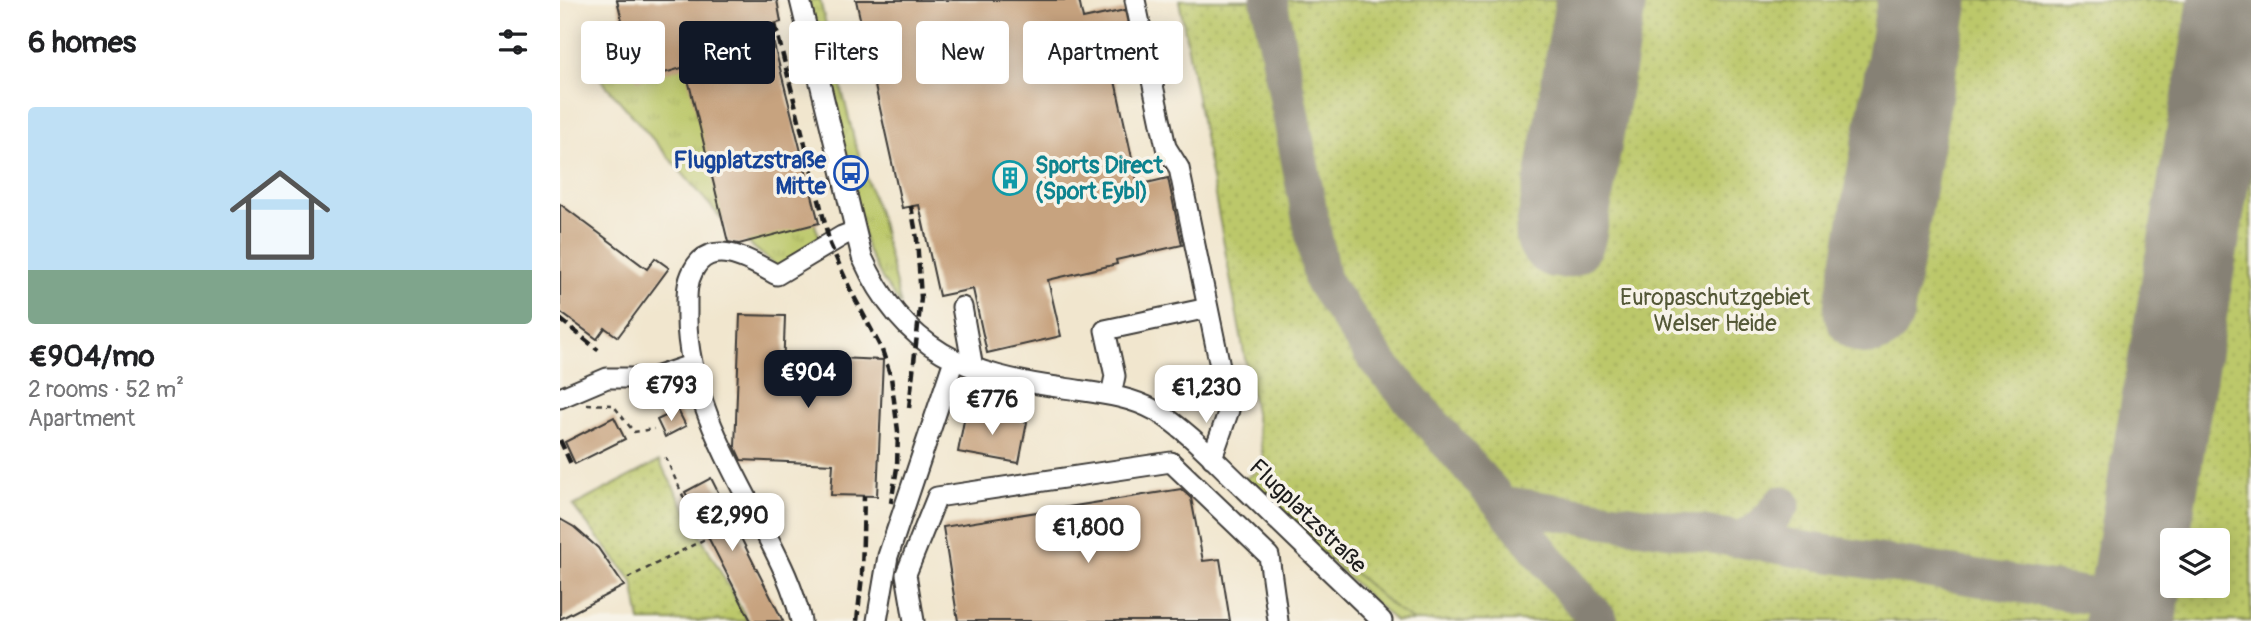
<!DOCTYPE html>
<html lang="en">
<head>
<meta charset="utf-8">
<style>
  :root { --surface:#fff; --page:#f2f2f2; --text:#202124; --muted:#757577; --line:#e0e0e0; --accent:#111827 }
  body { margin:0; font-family:Pangolin,sans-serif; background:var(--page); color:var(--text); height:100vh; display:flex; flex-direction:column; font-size:26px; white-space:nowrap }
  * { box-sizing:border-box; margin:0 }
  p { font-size:23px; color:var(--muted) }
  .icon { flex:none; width:38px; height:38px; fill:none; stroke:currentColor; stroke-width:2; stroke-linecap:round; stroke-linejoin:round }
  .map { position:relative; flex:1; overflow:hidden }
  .details { display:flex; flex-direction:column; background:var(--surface); width:560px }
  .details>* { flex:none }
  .hud { position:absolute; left:21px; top:21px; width:665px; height:63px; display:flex; gap:14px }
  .controls { position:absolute; left:1600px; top:528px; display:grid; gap:14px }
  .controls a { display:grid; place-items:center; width:70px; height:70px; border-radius:7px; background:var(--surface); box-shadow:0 4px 18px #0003; font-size:35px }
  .price { position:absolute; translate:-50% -60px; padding:0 16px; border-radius:14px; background:#fff; color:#222; font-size:23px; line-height:46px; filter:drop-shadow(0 2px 4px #0008) }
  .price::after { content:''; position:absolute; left:50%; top:42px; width:21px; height:16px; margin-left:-10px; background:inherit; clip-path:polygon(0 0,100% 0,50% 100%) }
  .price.on { background:var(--accent); color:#fff }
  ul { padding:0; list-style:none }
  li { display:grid; align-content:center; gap:14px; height:371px; padding:0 28px }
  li+li { border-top:2px solid var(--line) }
  li span { display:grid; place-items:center; height:217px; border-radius:7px; color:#555 }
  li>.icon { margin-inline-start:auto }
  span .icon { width:126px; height:126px; fill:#fffc; stroke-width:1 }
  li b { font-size:30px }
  h2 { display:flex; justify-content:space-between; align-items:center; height:84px; padding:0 28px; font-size:30px }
  .tag { padding:0 24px; border-radius:7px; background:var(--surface); box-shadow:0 4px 18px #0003; font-size:24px; line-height:63px }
  .tag.on { background:var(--accent); color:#fff }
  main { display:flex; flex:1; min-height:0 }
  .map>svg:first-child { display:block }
  .grass { fill:url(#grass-tufts); stroke:#6c7243; stroke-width:2 }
  .park { fill:url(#park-dots); stroke:#6c7243; stroke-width:2; fill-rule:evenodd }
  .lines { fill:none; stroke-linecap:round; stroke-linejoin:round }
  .taxiway { stroke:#868175; stroke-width:37 }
  .runway { stroke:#868175; stroke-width:91 }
  .building { fill:#c7a37f }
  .minor-casing { stroke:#3c3a37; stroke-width:23 }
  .path { stroke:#3c3a37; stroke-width:2.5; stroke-dasharray:5 5; stroke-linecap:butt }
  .minor { stroke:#fff; stroke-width:19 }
  .rail { stroke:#1c1c1c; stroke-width:4.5; stroke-dasharray:10 5; stroke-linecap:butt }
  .labels { text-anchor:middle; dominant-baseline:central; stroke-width:7; stroke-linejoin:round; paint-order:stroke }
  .transit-label { font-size:23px; font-weight:bold; fill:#164399; stroke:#f7f3e8; text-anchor:end }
  .culture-label { font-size:23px; font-weight:bold; fill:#0d838f; stroke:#f7f3e8; text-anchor:start }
  .park-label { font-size:23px; fill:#545837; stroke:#f7f3e8 }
  .street-label { font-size:23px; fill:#1c1c1c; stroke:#f7f3e8 }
</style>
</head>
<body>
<main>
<section class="details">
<h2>6 homes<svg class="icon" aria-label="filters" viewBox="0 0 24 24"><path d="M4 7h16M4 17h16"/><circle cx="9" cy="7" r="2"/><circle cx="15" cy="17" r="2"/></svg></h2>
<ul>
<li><span style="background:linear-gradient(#bfe0f5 75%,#7fa58c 0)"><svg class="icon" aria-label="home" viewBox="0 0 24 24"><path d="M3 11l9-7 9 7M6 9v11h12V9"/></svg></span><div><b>€904/mo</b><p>2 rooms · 52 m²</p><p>Apartment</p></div></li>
</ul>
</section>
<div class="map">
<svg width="1691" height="621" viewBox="0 0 1691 621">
  <defs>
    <pattern id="grass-tufts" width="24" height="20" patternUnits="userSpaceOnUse" patternTransform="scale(1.75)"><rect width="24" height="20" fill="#bcc86a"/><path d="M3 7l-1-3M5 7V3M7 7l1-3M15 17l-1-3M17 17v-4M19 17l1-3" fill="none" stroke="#a1ab5b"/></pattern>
    <pattern id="park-dots" width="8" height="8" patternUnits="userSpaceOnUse" patternTransform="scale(1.75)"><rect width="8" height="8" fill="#bcc86a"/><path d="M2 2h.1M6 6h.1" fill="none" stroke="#a1ab5b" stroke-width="1.8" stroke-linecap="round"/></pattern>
  </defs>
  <rect width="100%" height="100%" fill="#f7f3e8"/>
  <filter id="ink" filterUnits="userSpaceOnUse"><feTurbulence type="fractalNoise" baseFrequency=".0143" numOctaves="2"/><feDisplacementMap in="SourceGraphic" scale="14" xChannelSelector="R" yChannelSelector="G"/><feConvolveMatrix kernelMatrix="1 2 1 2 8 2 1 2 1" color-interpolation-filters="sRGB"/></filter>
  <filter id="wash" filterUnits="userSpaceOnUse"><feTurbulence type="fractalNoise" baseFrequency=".00686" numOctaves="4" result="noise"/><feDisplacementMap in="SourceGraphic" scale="28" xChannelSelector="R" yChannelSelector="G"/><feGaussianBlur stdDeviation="1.57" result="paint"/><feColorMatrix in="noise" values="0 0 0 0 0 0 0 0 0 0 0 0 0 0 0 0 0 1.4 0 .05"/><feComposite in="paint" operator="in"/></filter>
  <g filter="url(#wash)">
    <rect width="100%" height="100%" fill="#f1e6ce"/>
    <path class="grass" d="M248,0H260L295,143L320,218L341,306L323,280L307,249Z
      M208,33L256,228L262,242L217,267L168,226L38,76Z
      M709,464L880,621H835L683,480Z"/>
    <path class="park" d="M619,0H1691V621H854L837,610L711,500ZM1612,541H1657V586H1612Z
      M99,461L188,621H80L73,582L13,506Z"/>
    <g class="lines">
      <path class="taxiway" d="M709,0L762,280L819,363L942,504L1178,539L1573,603
        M942,504L1011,589L1040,621
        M1178,539C1201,533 1207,522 1222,504"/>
      <path class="runway" d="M1001,233L1041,0
        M1309,309L1363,0
        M1570,621L1674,0"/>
    </g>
    <g id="blocks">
      <path class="building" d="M57,0H217L221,22L209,25L259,223L179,244L168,242L125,67L77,81Z
        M296,0H519L523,19L565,10L572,43L548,49L578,185L608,178L622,245L556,260L557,264L488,280L501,336L427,353L413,289L379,296L359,205L342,208Z
        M0,204L87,269L95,258L109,268L58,337L45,328L37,339L0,312Z
        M180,315L225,316L223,373L277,375L278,358L323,360L317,496L271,495L273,464L181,460L175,447Z
        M118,410L126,426L105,437L97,420Z
        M406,410L467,422L459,463L398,452Z
        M54,417L65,439L15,464L5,442Z
        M151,478L196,568L223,621H191L125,492Z
        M621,489L631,498L643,561L660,559L670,621H398L383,527Z
        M0,519L14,527L38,548L64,586L0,619Z"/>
    </g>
  </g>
  <g filter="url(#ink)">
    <use href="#blocks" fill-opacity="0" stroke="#3c3a37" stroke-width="2"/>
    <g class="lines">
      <g class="minor-casing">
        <path id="minor" d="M240,0L302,257C344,351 407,375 504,388C535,393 568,395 596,411C629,431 656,462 684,488C730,532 776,577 822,621
          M575,0L606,147L619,168L648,308
          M402,307L413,368
          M551,395L555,376L545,330L648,308L669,410L652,458
          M0,398L47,378H92L131,365
          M241,621C234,589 220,561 205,532C170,466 125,389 127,312C127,297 126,284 133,271C151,235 193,262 217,275L282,236L295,231
          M317,621L328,556L394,360
          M354,621L346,574L377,497L611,462L709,556L718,621"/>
      </g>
      <path class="path" d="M27,404L53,405L74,432L94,429
        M68,578L143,540L104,454"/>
      <use href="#minor" class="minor"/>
      <path class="rail" d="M215,24L270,244L290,289L322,350L331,377L338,431L337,468L331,503
        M0,319L38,350
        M349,408L361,298L357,239L351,206
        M0,440L11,464
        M297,621L302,576L304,496"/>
    </g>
  </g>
  <defs>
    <g id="bus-ring" transform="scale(1.75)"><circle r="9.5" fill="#f7f3e8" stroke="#1a4fb4" stroke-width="1.5"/><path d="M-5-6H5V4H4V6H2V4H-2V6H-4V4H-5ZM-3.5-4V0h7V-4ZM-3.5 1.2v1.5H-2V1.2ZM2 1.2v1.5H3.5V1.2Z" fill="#1a4fb4"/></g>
    <g id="building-ring" transform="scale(1.75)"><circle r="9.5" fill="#f7f3e8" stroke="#0f9aa8" stroke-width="1.5"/><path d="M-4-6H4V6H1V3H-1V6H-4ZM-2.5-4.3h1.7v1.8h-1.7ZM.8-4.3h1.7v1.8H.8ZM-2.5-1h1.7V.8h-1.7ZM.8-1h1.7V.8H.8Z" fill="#0f9aa8"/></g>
  </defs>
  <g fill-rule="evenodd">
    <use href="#bus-ring" x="291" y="173"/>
    <use href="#building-ring" x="450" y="178"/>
  </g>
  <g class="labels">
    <g class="transit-label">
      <text x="266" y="160">Flugplatzstraße<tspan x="266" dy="26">Mitte</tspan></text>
    </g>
    <g class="culture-label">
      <text x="475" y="165">Sports Direct<tspan x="475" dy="26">(Sport Eybl)</tspan></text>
    </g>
    <g class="park-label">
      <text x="1155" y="297">Europaschutzgebiet<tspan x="1155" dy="26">Welser Heide</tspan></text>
    </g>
    <g class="street-label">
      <text transform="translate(748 516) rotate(44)">Flugplatzstraße</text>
    </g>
  </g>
</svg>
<div class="controls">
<a><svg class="icon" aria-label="layers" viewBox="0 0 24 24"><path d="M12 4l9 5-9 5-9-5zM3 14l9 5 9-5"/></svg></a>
</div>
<b class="price on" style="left:248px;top:410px">€904</b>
<b class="price" style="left:111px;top:423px">€793</b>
<b class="price" style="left:646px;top:425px">€1,230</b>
<b class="price" style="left:432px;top:437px">€776</b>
<b class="price" style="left:172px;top:553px">€2,990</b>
<b class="price" style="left:528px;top:565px">€1,800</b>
<div class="hud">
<a class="tag">Buy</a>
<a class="tag on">Rent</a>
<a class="tag">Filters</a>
<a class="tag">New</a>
<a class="tag">Apartment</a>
</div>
</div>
</main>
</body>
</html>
